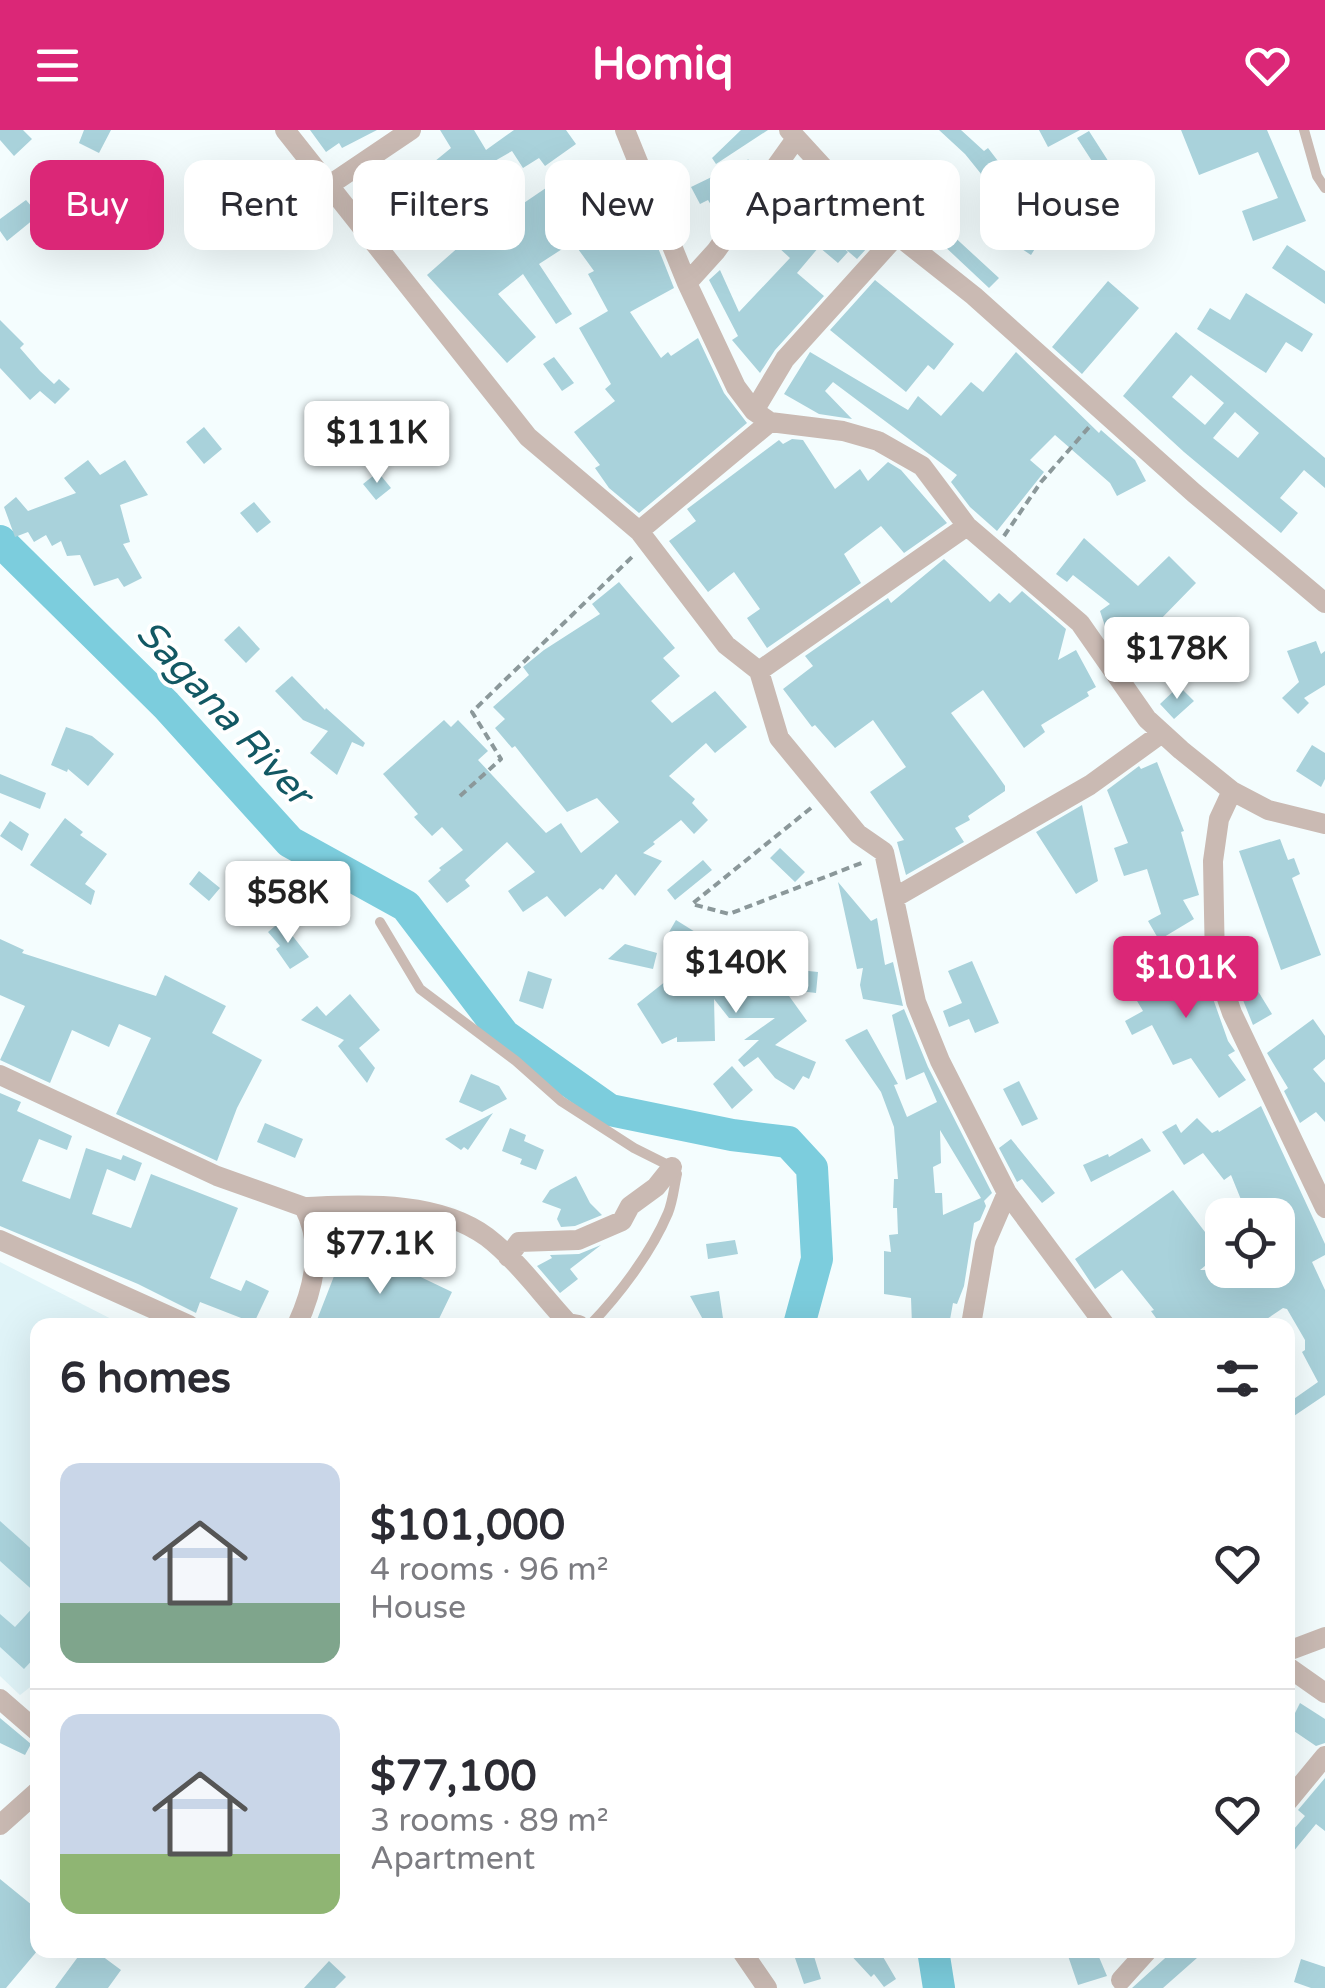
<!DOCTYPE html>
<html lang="en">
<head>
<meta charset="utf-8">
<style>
  :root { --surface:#fff; --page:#f2f2f3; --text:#2b2b33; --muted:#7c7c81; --line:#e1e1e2; --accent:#db2777 }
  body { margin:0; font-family:"Varela Round",sans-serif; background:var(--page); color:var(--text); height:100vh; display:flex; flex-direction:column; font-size:38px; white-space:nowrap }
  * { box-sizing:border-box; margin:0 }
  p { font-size:32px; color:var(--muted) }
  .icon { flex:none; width:55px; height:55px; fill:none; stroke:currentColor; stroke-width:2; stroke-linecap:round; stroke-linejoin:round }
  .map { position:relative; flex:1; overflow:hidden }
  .sheet { position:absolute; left:30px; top:1188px; width:1265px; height:640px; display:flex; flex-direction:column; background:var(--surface); border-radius:20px; box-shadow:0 10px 40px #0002 }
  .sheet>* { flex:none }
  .banner { position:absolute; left:30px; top:30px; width:1265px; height:90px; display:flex; gap:20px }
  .buttons { position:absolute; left:1205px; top:1068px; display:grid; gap:20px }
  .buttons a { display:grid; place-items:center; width:90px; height:90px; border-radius:20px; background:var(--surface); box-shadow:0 10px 40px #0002; font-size:50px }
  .price { position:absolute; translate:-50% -85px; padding:0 22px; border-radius:10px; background:#fff; color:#222; font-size:32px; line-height:65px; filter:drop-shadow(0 2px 5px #0008) }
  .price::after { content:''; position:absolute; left:50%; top:60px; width:30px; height:22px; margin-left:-15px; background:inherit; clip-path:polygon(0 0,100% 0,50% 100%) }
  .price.current { background:var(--accent); color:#fff }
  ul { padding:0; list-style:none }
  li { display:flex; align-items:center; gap:30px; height:250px; padding:0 30px }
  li+li { border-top:2px solid var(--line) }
  li span { display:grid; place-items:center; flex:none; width:280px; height:200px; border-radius:20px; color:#555 }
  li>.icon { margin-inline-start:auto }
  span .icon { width:120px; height:120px; fill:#fffc; stroke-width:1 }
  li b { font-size:42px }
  h2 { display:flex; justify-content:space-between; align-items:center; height:120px; padding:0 30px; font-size:42px }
  .chip { padding:0 35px; border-radius:20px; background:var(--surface); box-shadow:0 10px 40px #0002; font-size:35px; line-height:90px }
  .chip.current { background:var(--accent); color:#fff }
  header { display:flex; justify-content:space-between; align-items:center; height:130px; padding:0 30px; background:var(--accent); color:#fff; font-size:45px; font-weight:700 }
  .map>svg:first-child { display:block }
  .built { fill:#e0f4f8 }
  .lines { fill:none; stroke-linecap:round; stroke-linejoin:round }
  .river { stroke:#7ccddd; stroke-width:32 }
  .building { fill:#a9d2db; fill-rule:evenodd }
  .path { stroke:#8b989a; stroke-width:4; stroke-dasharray:8 5; stroke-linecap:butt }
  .service { stroke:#cabab3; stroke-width:10 }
  .minor { stroke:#cabab3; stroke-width:20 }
  .labels { text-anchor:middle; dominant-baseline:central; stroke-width:8; stroke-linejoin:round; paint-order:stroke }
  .water-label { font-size:38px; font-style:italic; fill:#125863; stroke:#fff }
</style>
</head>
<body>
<header><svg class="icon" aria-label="menu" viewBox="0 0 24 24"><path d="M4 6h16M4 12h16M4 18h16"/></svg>Homiq<svg class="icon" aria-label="heart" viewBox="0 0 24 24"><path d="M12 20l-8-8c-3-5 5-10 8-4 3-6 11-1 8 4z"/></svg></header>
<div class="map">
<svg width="1325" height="1858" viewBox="0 0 1325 1858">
  <rect width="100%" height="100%" fill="#f4fdfe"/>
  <path class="built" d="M0,1132L123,1195H38V1551L20,1565L0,1546Z"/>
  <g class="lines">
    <path class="river" d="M0,411L166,575L290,712L406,776L504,905L610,980L732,1005L788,1012L812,1038L817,1129L799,1195
      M933,1820L939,1858"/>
  </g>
  <path class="building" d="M0,0H23L32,9L14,26L0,10Z
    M84,0H111L99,23L79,13Z
    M310,0H377L342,18L339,13L326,22Z
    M440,0H474L486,20L514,0H566L576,14L545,36L539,28L523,38L512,21L479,40L515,79L565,45L598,89L637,65L674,158L630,182L661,228L668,222L671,226L698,208L724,263L747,293L639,383L609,358L595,338L600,335L574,302L615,271L605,259L611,254L579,198L608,181L588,144L594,141L573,112L539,134L572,184L556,194L523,144L498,164L536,207L507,233L427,145L470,107L418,45L451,18Z
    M741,0H768L716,34L712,28Z
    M939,0H961L984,21L988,18L1011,48L994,60L965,24Z
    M1039,0H1080L1048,17Z
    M1181,0H1267L1306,91L1253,111L1242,81L1278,68L1258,22L1199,45Z
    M1089,1L1112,37L1101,45L1077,8Z
    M749,29L711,75L708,70L700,74L691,57Z
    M395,31L409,49L394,60L381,41Z
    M819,53L830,64L823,73L831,79L818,96L848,122L838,133L819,117L797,143L824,166L775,220L760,243L732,210L738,206L709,150L720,140L739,182L790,128L753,94L784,59L793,67L802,55L811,62Z
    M26,70L39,85L7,111L0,101V89Z
    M1009,70L1029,91L1033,79L1060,88L1055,102L1048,108L1043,106L1031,125L1010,111L1005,117L993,108L1004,95L994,85Z
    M864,94L878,106L857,129L843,117Z
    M949,102L999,148L989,158L940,112Z
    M1287,115L1325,141V174L1272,138Z
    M875,150L954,214L934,240L928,235L906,262L830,200Z
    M1108,151L1139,178L1082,244L1052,217Z
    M1246,163L1313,204L1302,222L1286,212L1266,243L1197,199L1210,178L1230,190Z
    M0,190L24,214L20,218L40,241L54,254L59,249L70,259L55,274L40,261L30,270L0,238Z
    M1176,202L1325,328V358L1304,340L1280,368L1298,383L1281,403L1184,322L1123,266ZM1191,245L1224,273L1205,295L1172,267ZM1235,282L1259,303L1238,328L1213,308Z
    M810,222L908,280L918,266L941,286L971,252L983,262L1016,222L1099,303L1101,300L1135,330L1146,351L1117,366L1110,353L1055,305L1030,330L1044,342L997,401L970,377L951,352L957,345L833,252L825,261L852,289L819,284L784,264Z
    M554,227L574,253L562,261L543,234Z
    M204,297L222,319L204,334L186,312Z
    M792,309L803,310L835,359L860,339L868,351L888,332L901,340L947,393L904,423L881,396L844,424L861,453L767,518L747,488L760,479L734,442L708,462L669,411L696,391L687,379L779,310L783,314Z
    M88,330L100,345L125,330L148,365L120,375L130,412L123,414L142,448L124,457L118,448L94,456L80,425L67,426L61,411L52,416L46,405L34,412L28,402L15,407L4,377L16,367L28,381L76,363L64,348Z
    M378,342L391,358L376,370L363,354Z
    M254,372L271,392L257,403L240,383Z
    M1084,408L1138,456L1169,426L1196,453L1155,495L1158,497L1127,536L1110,511L1100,481L1110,474L1073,445L1067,452L1056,444Z
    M944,429L990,472L999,463L1010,473L1022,461L1066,499L1058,530L1076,520L1096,557L1087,562L1089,566L1041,595L1045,602L1024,618L983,560L951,583L993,639L1005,656V661L968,686L970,690L955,698L964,712L906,745L897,712L904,710L870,662L906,637L873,590L835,618L815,595L812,597L783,559L813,536L805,526L888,468L891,473Z
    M619,452L675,518L663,528L680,546L651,571L672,593L715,561L747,597L715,623L706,613L669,646L695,669L692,673L708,690L694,704L681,690L653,712L655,714L643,723L662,731L635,766L616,744L603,760L600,758L565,787L547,766L523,782L508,761L535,742L507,712L465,750L470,756L447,773L428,751L441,740L439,738L463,720L442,697L432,706L414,687L418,684L383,644L444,590L451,597L458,590L488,621L478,630L546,703L561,693L581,723L619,692L597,668L567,682L515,616L512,618L495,598L505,589L493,577L529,545L523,537L544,520L600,484L592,474Z
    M239,496L260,519L246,533L224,510Z
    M1316,511L1321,524L1325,521V555L1304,568L1309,573L1298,584L1282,568L1299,552L1287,521Z
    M292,546L325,580L326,578L365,613L363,617L352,612L337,645L310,623L328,601L303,590L275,561Z
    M1179,556L1194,571L1174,589L1160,574Z
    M66,597L92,606L114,624L88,656L68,639L67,642L51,635Z
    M1312,615L1325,623V649L1321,657L1296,641Z
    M1157,632L1184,701L1181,702L1199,765L1183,770L1194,789L1159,810L1148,791L1161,784L1147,739L1124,746L1114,718L1128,713L1107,660L1139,636L1141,639Z
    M0,644L46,663L40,679L0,663Z
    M1082,675L1098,751L1076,764L1036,702Z
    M65,688L83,702L80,705L107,724L85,754L95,761L91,775L30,735Z
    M10,691L29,704L22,721L0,706Z
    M1280,709L1288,730L1294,728L1300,744L1292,748L1321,825L1281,840L1239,721Z
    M780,718L805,742L795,752L770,728Z
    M703,730L712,740L675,770L667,760Z
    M199,741L220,758L209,771L189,754Z
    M838,752L871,791L877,788L885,835L893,832L903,876L863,869L860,855L863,838L857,839Z
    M676,790L700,805L689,824L665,809Z
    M281,791L309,827L290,839L276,819L280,816L268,802Z
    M0,809L24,820L22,823L156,866L165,845L226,876L212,903L262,930L237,978L217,1031L116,984L151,908L119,894L109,917L72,900L50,953L0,930L25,876L0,865Z
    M625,814L657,823L653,839L608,829Z
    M1167,828L1174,841L1199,829L1228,911L1235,921L1228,925L1246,950L1219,968L1191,928L1173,935L1152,895L1132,905L1125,891L1143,881L1127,854Z
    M972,831L999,893L975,903L969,889L949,897L943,881L962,873L948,841Z
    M738,832H758V851L799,846V840L818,842L816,863L784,859L807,891L775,915L816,932L809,949L803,946L794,960L775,948L758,927L744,937L738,930L759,910H744L775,888H729L714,869L715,911L677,912V907L662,914L637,874L671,847L738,864Z
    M528,841L552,849L543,879L519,871Z
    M1236,844L1246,858L1253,853L1272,884L1253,895L1233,845Z
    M350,864L380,900L359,918L375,938L367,953L338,916L344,910L301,890L317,876L326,886Z
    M904,879L928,937L992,1063L984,1071L986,1076L980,1090L974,1093L964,1156L957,1174L953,1173L949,1195H912L911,1168L884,1164V1121L891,1122L889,1105L898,1104L897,1078H893L894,1049H898L894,997L881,962L845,910L867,899L898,954L894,955L907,987L937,972L924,942L906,950L892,885ZM940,1000L981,1068L943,1085L942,1063H935L933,1037L941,1033Z
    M1313,889L1325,906V929L1313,939L1325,953V992L1316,982L1300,993L1284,961L1288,958L1267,923Z
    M732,936L753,960L732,979L713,954Z
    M471,944L499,956L507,969L482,982L459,972Z
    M1019,951L1038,989L1022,996L1003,959Z
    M0,963L21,972L17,981L72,1006L67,1020L39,1009L22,1051L70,1069L86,1018L121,1030L123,1025L142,1033L135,1051L107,1039L92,1084L131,1098L151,1044L238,1078L210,1148L241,1161L246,1150L269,1161L254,1193L200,1172L196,1183L138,1154L0,1096Z
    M1261,976L1325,1114V1125L1312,1132L1325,1160V1265L1288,1290V1273L1318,1252L1302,1222L1305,1220V1210L1287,1179L1283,1178L1258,1195H1161L1151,1181L1154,1180L1122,1140L1095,1159L1075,1129L1173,1060L1221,1123L1200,1140H1278V1085H1218L1242,1072L1231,1045L1224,1050L1203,1023L1184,1035L1162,1002L1176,994L1181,1003L1197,988L1212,1003L1218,1000L1219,1002Z
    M493,983L468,1020L464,1017L461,1020L445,1009Z
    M265,993L303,1009L295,1028L257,1012Z
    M510,998L526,1005L524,1011L544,1020L536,1040L520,1034L522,1029L502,1021Z
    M1142,1008L1151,1021L1091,1052L1083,1035L1108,1024L1109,1027Z
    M1011,1009L1055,1063L1042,1073L1022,1049L1017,1052L999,1018Z
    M576,1046L590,1073L602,1085L575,1096L561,1097L557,1089L561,1079L542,1072L550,1060Z
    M735,1110L738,1124L708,1129L706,1114Z
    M601,1115L570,1139L578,1149L560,1163L537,1136L552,1128L550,1125L579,1124Z
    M343,1123L403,1147L406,1140L452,1162L436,1195H315Z
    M719,1161L724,1195H706L690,1166Z
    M0,1391L38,1425V1465L0,1431Z
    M38,1472V1524L24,1539L0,1517V1484L15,1497Z
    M1300,1573L1325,1589V1613L1316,1616L1288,1597Z
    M0,1588L31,1614L25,1625L0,1613Z
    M1325,1648V1701L1316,1694L1288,1728V1706L1305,1686L1298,1680Z
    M0,1749L38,1780V1820L6,1858H0Z
    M83,1820H94L121,1840L108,1858H55Z
    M846,1820H879L896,1849L884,1857L874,1844L871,1847Z
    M1066,1820H1096L1107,1846L1078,1855Z
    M1174,1820H1206L1163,1858H1132Z
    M813,1823L821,1849L804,1854L795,1828Z
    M1301,1829L1325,1837V1858H1311L1294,1852Z
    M329,1831L346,1847L335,1858H304Z"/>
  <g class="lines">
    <path class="path" d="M1004,406L1041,352L1090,296
      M460,666L501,629L472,582L633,426
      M811,678L692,774L729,784L864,732"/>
    <path class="service" d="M1304,0L1317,46L1325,58
      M380,792L420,859L516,931L561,971L634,1018L672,1037L677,1044C674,1057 673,1071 668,1083C651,1123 619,1165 590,1195"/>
    <path class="minor" d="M285,0L528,307L639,401L726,515L759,541L779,608L858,704L884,722L916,872L940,931L1007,1063L1105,1195
      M625,0L687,153L736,257L754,281L770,292L843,301L878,311L922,336L967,396L1080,493L1147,589L1181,620L1232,661L1268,680L1325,694
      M789,0L833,48L897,105L974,166L1194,363L1325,473
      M328,56L411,0
      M687,153L716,121L795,10
      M754,281L785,229L897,105
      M639,401L770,292
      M759,541L967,396
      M1232,661L1219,689L1213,731L1215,834L1232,883L1325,1078
      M894,768L1090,655L1162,603
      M0,945L217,1046L304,1077C324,1115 314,1158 297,1195
      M304,1077C363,1075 437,1070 487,1107C517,1130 542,1165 568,1193L579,1195
      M0,1110L189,1195
      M508,1127L519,1112L578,1110L622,1091L630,1076L656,1057L672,1037
      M971,1195L985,1114L1007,1063
      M1288,1521L1325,1507
      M1288,1537L1325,1563
      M0,1569L38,1602
      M1288,1671L1325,1626
      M0,1695L38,1661
      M741,1820L767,1858
      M1121,1850L1148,1820"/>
  </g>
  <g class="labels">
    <g class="water-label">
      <text transform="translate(224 583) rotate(47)">Sagana River</text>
    </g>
  </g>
</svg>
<div class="buttons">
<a><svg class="icon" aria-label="locate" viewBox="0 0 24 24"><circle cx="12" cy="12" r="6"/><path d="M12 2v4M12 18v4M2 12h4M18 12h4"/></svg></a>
</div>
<b class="price" style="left:377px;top:356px">$111K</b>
<b class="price" style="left:1177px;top:572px">$178K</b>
<b class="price" style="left:288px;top:816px">$58K</b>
<b class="price" style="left:736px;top:886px">$140K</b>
<b class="price current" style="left:1186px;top:891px">$101K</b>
<b class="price" style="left:380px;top:1167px">$77.1K</b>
<div class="banner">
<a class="chip current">Buy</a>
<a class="chip">Rent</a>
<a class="chip">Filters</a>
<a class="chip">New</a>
<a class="chip">Apartment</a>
<a class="chip">House</a>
</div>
<section class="sheet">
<h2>6 homes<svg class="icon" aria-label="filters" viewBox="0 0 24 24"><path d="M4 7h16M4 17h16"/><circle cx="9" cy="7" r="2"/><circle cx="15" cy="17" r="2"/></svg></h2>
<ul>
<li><span style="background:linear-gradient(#c9d6e8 70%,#7fa58c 0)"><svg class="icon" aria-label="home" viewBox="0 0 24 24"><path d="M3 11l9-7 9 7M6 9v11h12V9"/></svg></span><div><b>$101,000</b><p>4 rooms · 96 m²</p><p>House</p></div><svg class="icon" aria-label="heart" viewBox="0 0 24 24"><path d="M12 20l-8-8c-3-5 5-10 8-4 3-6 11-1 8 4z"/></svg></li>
<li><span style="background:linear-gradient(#c9d6e8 70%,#8fb573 0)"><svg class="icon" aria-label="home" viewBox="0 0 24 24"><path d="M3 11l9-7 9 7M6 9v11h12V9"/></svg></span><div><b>$77,100</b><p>3 rooms · 89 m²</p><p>Apartment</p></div><svg class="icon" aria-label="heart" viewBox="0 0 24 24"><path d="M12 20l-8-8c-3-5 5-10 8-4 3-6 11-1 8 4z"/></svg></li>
</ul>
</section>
</div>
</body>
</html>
